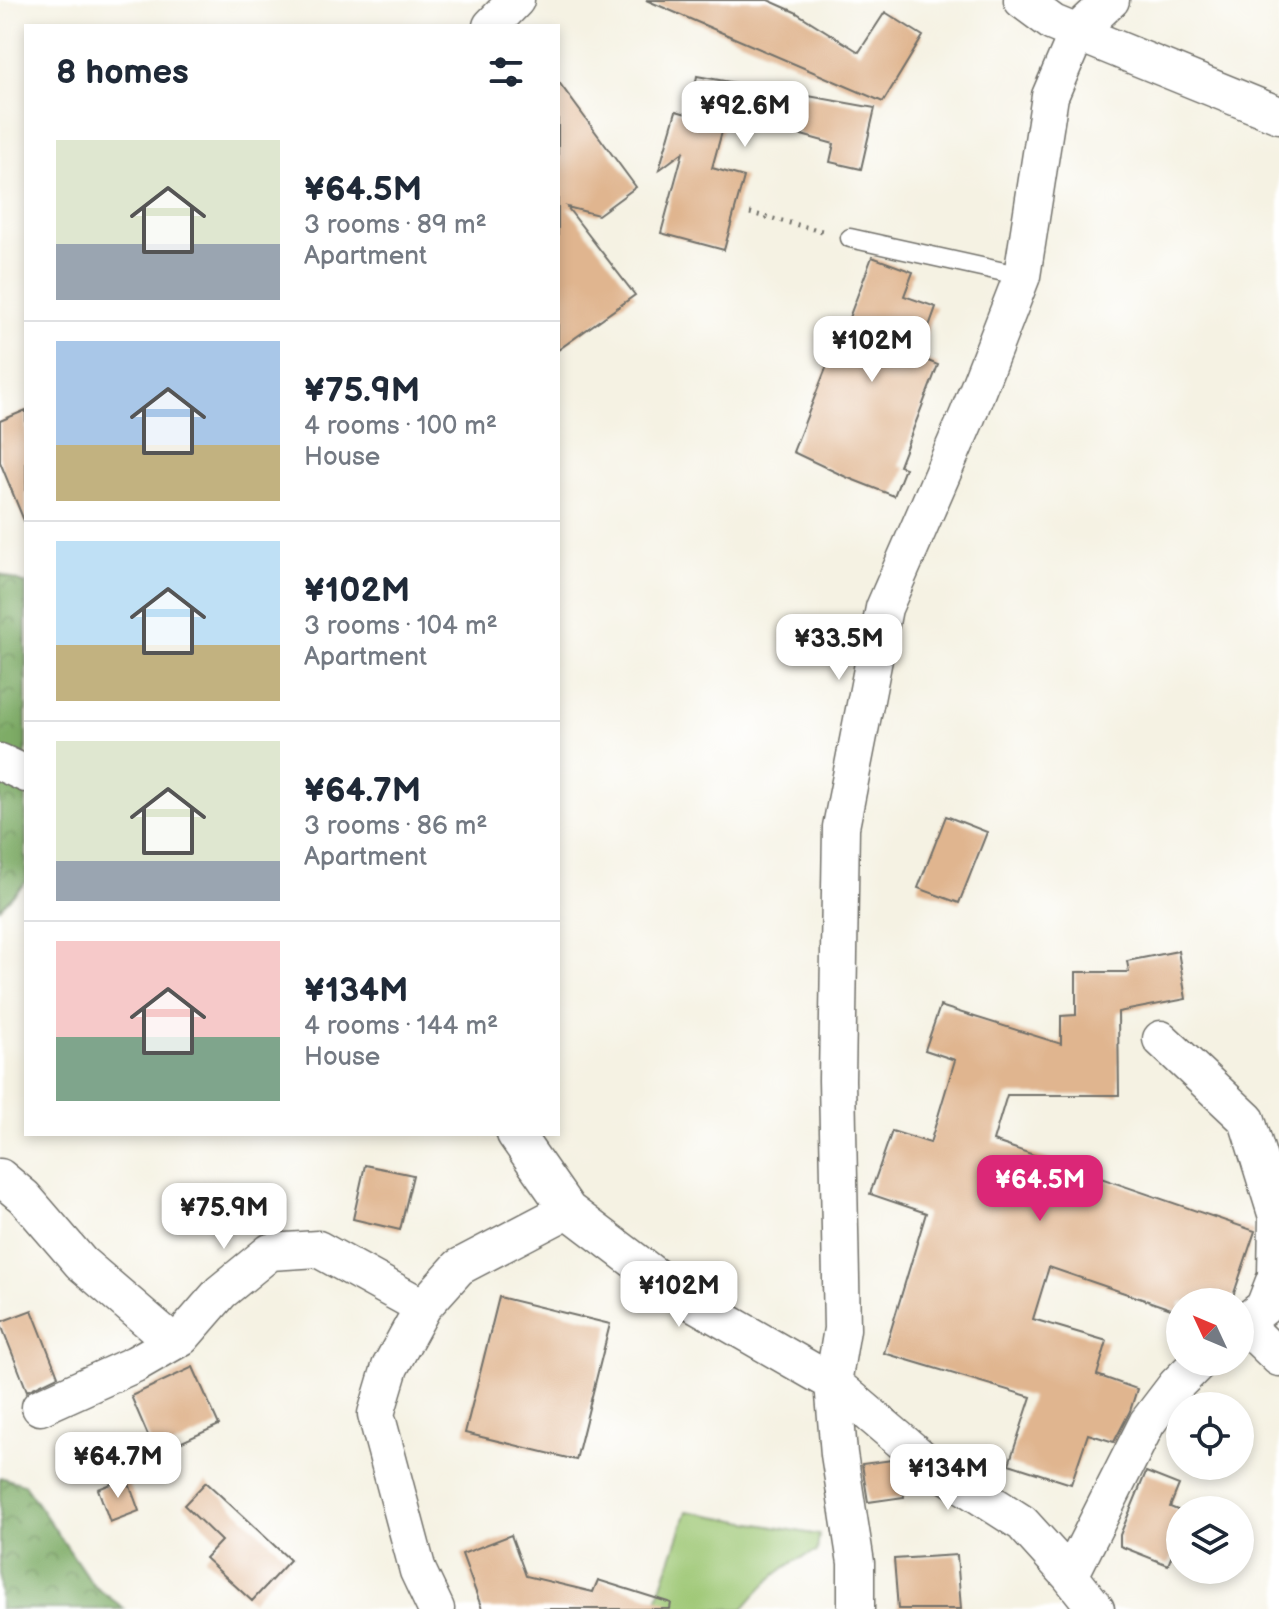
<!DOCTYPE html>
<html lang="en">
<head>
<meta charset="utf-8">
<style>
  :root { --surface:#fff; --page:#f2f2f3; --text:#1f2937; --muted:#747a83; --line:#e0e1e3; --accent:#db2777 }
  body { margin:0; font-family:"Balsamiq Sans",sans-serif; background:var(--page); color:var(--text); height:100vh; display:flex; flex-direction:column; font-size:30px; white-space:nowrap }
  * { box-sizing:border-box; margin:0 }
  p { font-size:26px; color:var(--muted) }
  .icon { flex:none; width:44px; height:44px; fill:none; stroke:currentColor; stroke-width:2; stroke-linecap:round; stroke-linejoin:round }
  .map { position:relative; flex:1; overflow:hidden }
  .sheet { position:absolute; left:24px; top:24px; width:536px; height:1112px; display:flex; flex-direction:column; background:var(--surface); border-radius:0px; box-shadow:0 4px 12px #0003 }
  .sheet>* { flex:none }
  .needle { width:52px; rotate:314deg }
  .fabs { position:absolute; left:1166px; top:1288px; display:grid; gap:16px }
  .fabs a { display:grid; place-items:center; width:88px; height:88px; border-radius:50%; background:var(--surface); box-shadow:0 4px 12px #0003; font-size:40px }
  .price { position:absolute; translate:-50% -68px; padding:0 18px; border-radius:16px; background:#fff; color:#222; font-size:26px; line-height:52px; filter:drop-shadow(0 2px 4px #0008) }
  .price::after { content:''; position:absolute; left:50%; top:48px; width:24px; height:18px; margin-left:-12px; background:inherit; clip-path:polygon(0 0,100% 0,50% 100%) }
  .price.active { background:var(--accent); color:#fff }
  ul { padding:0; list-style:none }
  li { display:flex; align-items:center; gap:24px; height:200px; padding:0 32px }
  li+li { border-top:2px solid var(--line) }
  li span { display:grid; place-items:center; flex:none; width:224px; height:160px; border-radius:0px; color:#555 }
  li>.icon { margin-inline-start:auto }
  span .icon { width:96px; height:96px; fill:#fffc; stroke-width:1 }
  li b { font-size:34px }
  h2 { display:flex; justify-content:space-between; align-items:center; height:96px; padding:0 32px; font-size:34px }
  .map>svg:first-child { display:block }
  .green { fill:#9ec774; stroke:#647950; stroke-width:2 }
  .forest { fill:url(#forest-crowns); stroke:#546c48; stroke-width:2 }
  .building { fill:#e0b58f }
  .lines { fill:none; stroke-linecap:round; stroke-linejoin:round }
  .lane-casing { stroke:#72716b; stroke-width:21 }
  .street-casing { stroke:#72716b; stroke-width:39 }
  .path { stroke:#72716b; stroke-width:5; stroke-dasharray:2 6; stroke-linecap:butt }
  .lane { stroke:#fff; stroke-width:18 }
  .street { stroke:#fff; stroke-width:36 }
</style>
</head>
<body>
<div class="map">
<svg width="1279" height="1609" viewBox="0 0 1279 1609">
  <defs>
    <pattern id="forest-crowns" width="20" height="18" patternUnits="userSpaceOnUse" patternTransform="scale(2)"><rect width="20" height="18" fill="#7eac66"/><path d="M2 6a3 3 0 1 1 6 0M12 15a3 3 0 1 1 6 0" fill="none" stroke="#678c54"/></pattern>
  </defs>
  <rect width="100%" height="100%" fill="#fff"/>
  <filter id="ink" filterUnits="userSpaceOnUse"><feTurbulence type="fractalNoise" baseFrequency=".0125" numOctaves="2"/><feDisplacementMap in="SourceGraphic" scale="16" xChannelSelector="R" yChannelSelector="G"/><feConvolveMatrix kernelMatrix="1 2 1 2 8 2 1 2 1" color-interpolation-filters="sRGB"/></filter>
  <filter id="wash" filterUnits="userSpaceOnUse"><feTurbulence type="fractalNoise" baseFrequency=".006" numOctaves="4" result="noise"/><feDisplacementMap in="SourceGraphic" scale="32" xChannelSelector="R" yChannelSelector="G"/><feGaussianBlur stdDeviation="1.8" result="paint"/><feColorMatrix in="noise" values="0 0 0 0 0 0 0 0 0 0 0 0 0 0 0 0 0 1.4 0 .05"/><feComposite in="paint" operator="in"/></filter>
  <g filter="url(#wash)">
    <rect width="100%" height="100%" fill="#f5f2e3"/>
    <path class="green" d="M687,1511L819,1535L817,1552C785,1561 764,1584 743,1609H654Z"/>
    <path class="forest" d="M0,574L26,584V882L0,908Z
      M0,1477L24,1484L93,1585L125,1609H0Z"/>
    <g id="blocks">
      <path class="building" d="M646,0H768L795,12L859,52L885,12L923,36L883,102Z
        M697,76L875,108L861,169L830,162L834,144L798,134L799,130L726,117L712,168L744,177L724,250L661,233L683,152L659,170L676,111L690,115Z
        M558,81L636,187L598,215L567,207L635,295L558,350Z
        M872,257L913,272L904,296L936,307L918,357L938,365L899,466L905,468L894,496L846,477L793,452L830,358L833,360Z
        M26,410V523H25L0,462V421Z
        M946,816L987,832L959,903L918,888Z
        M1178,951L1186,999L1118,1012L1119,1095H1007L993,1141L1255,1231L1231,1302H1180V1312L1049,1267L1033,1319L1107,1341L1097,1375L1137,1389L1130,1411L1114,1442L1088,1434L1071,1484L1009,1464L1031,1397L884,1353L926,1213L870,1194L892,1131L930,1143L955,1060L925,1050L940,1006L1061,1044V1016L1076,1015V972H1129L1127,961Z
        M365,1165L413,1175L400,1230L353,1219Z
        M499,1297L610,1324L576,1460L465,1433Z
        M32,1310L58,1376L27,1391L0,1322Z
        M193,1367L219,1425L156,1454L131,1396Z
        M892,1460L901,1468L904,1497L868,1502L862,1464Z
        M1146,1472L1179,1485L1170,1507L1180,1511V1535L1168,1565L1120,1546V1535Z
        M127,1478L139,1511L110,1522L98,1489Z
        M206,1482L290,1560L252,1601L205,1558L221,1541L184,1505Z
        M511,1535L526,1576L593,1592L598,1580L671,1603L670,1609H482L462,1554Z
        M957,1555L961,1609H898L894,1559Z"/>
    </g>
  </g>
  <g filter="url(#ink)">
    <use href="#blocks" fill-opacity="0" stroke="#72716b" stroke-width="2"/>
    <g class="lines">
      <g class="lane-casing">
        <path id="lane" d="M850,238L1022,276"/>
      </g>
      <g class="street-casing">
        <path id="street" d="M1022,0L1053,23L1279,115
          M491,26L516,0
          M0,762L26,774
          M1161,1039L1247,1120L1277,1217L1276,1276L1264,1307L1240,1326
          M515,1134L568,1210L680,1295L833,1383L925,1461L1022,1523L1070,1576L1096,1609
          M0,1177L24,1197L81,1263L173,1342
          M1243,1323L1279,1358
          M40,1407L135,1364L182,1337L221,1292L270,1252L318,1249L423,1307
          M1070,1576L1147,1423L1176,1385L1199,1362
          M436,1609L418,1571L376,1414L390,1367L423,1307L459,1267L568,1210
          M856,1609V1563L839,1454L833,1383L842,1329L837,1080L841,827L884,608L967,417L1022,276L1050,96L1078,31L1111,0"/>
      </g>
      <path class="path" d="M750,213L826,232"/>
      <use href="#lane" class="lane"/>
      <use href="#street" class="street"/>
    </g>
  </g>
</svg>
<div class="fabs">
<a><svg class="needle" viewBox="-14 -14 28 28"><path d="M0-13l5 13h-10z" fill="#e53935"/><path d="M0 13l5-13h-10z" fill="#747a83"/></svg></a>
<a><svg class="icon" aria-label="locate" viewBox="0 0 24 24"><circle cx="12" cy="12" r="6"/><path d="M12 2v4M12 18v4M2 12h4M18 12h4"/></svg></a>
<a><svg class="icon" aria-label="layers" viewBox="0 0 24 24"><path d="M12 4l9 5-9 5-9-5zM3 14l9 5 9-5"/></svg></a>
</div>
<b class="price" style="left:745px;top:149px">¥92.6M</b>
<b class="price" style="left:872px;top:384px">¥102M</b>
<b class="price" style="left:839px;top:682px">¥33.5M</b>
<b class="price active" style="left:1040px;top:1223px">¥64.5M</b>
<b class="price" style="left:224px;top:1251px">¥75.9M</b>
<b class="price" style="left:679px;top:1329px">¥102M</b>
<b class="price" style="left:118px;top:1500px">¥64.7M</b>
<b class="price" style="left:948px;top:1512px">¥134M</b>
<section class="sheet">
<h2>8 homes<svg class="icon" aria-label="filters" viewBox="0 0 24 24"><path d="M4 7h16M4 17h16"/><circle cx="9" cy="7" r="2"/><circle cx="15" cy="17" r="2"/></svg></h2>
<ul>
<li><span style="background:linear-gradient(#dfe7d0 65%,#9aa5b1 0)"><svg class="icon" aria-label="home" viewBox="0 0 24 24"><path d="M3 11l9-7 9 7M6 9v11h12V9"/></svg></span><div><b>¥64.5M</b><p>3 rooms · 89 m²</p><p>Apartment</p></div></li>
<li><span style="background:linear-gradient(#a9c7e8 65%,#c2b280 0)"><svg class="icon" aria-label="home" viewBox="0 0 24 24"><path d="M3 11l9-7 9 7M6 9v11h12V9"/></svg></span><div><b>¥75.9M</b><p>4 rooms · 100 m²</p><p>House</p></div></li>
<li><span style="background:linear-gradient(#bfe0f5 65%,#c2b280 0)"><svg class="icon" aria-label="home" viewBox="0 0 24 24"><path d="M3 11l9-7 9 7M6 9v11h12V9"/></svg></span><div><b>¥102M</b><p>3 rooms · 104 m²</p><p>Apartment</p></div></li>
<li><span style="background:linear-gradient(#dfe7d0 75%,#9aa5b1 0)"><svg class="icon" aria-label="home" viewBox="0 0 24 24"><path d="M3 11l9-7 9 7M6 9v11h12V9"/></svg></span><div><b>¥64.7M</b><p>3 rooms · 86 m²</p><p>Apartment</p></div></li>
<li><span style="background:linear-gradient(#f6c9c9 60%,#7fa58c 0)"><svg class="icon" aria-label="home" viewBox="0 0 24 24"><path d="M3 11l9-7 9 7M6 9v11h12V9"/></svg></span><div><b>¥134M</b><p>4 rooms · 144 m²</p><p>House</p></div></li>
</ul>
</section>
</div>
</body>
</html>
